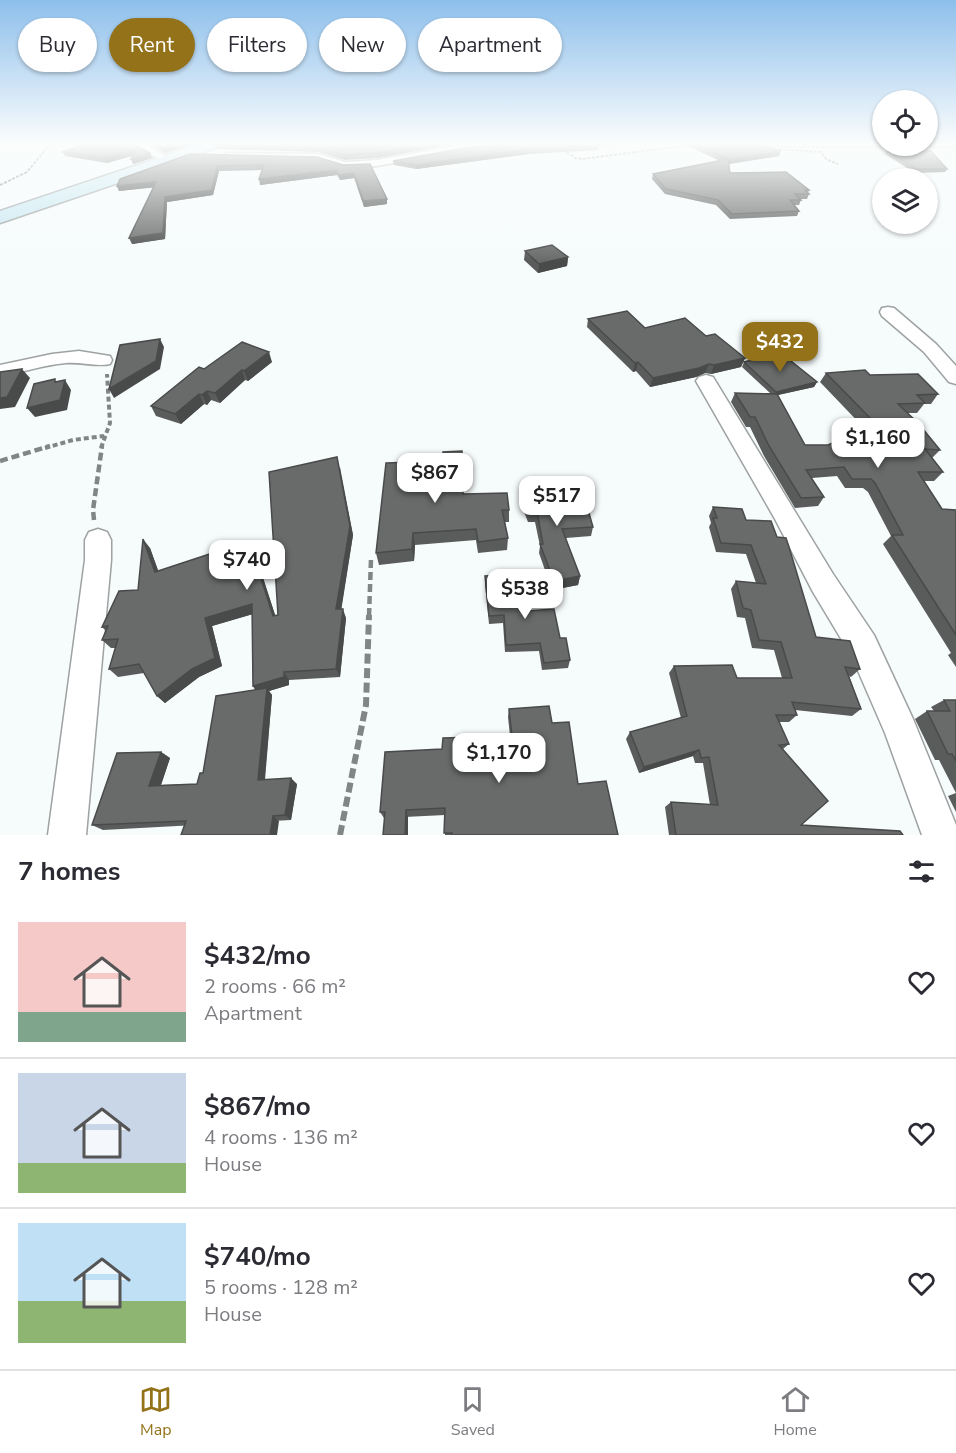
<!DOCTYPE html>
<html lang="en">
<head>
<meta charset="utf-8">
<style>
  :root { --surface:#fff; --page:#f7f7f7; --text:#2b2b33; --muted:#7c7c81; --line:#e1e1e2; --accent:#937219 }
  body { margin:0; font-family:"Nunito Sans",sans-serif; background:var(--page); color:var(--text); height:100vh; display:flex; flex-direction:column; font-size:22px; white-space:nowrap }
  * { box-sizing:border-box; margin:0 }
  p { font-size:20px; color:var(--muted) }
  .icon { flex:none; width:33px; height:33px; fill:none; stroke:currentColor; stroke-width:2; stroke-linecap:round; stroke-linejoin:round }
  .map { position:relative; height:835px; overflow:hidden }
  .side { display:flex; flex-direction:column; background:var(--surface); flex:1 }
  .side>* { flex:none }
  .banner { position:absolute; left:18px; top:18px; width:600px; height:54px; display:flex; gap:12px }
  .fabs { position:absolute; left:872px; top:90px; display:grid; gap:12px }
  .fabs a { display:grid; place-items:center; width:66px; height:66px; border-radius:50%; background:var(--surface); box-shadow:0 2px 4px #0004; font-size:30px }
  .price { position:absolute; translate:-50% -51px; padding:0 14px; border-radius:12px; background:#fff; color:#222; font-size:20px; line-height:39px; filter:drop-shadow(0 2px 3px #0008) }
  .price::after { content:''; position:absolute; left:50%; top:36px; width:18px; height:14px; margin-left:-9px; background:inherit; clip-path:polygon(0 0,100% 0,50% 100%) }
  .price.on { background:var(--accent); color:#fff }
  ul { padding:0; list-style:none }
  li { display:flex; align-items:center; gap:18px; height:150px; padding:0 18px }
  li+li { border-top:2px solid var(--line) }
  li span { display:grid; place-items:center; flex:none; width:168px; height:120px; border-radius:0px; color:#555 }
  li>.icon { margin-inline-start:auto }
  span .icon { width:72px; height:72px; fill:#fffc; stroke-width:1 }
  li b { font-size:26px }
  h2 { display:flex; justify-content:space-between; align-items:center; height:72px; padding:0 18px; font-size:26px }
  .tag { padding:0 21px; border-radius:27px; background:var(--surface); box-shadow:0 2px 4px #0004; font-size:21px; line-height:54px }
  .tag.on { background:var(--accent); color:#fff }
  .dock { display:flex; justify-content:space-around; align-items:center; height:84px; border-top:2px solid var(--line); background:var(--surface); font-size:16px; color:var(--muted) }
  .dock a { display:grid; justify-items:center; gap:3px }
  .dock .on { color:var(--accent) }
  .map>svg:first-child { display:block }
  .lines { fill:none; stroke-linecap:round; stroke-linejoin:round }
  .street-casing { stroke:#9ea2a2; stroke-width:3 }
  .secondary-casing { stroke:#9ea2a2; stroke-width:3 }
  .path-far3 { stroke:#828585; stroke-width:2; stroke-dasharray:3 1.5; stroke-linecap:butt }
  .path-far2 { stroke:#828585; stroke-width:4; stroke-dasharray:5 3; stroke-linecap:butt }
  .path-far1 { stroke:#828585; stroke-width:4.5; stroke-dasharray:8 4; stroke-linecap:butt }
  .path { stroke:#828585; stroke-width:6; stroke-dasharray:10 4.5; stroke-linecap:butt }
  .street { fill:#fff; fill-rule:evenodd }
  .secondary { fill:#c9e9f2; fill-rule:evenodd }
  .wall { fill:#595c5b }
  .shaded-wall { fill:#494b4a }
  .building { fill:#686b6a; stroke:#494b4a; stroke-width:1.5 }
</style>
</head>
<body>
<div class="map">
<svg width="956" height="835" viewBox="0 0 956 835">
  <rect width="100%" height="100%" fill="#f6fbfb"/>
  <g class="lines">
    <g class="street-casing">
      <path id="street" d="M133,144H145L174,161L173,163H165Z
        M465,144H505L500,147L465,150L377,166L344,168L318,160L227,159L222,156L227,153L319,154L345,162L377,160Z
        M888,307L894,308L936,344L956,366V384L949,382L924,352L882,316L880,312L882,308Z
        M79,351L110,356L112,360L110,364C97,367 81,362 66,363C44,365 22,372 0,377V365L52,354Z
        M706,375L713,377L833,574L874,635L913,719L956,825V835H922L885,733L852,657L813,592L775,519L696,381L699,377Z
        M98,529L107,532L111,540V560L86,835H48L85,560V540L89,532Z"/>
    </g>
    <g class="secondary-casing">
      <path id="secondary" d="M200,144H219L217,147L174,164L0,223V211Z"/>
    </g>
    <path class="path-far3" d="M556,144L575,158L582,159L698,144
      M758,144L787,147H956
      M778,149L821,152L826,159L838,164
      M0,185L27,172L50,144"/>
    <path class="path-far2" d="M45,448L73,440L104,436
      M101,448L110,423L107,374"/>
    <path class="path-far1" d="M0,461L50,446
      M94,520L93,510L102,446
      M369,616L371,559"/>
    <path class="path" d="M340,835L366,705L369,615"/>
    <use href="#street" class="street"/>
    <use href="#secondary" class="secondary"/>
  </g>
  <path class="wall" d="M149,144H194L165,153Z
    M217,144H454L377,158L345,160L319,152L217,149L216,145Z
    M502,144H618L599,146L598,150L528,154L416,169L394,165L393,161L500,145Z
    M684,144H759L781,151L779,156L729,164L730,173L809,190L808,193L809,194L807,199H800L801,200L799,205H794L799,211L797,216L730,219L716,205L665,194L652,179L653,174L720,161Z
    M887,151L947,169L945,172L915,173L885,154Z
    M63,152L150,153L152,158L133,164L134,155L107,163L65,156Z
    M190,154L343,165L387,199V204L364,207L354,178L340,180L337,175L260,185L262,170L219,171L213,195L167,202L165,239L132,244L154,187L119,191L117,186Z
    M525,251L568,257L567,266L538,273L524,260Z
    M588,319L645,328L706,336L745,358L741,367L711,374L705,373L696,377L650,387L636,371L633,372L587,327Z
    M272,362L248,381L245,380L220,403L211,400L207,405L204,404L181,424L156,416L151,406L204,369Z
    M744,362L817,382L814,387L778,395L805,445H828L865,429L820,382L826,373L870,375L938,394L931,404H924L917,413H908L940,450L932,458L943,472L934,481H924L942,509L956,510V667L948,655L951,653L883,544L891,536L868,492L863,488H845L837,476L812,478L824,497L818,506L795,508L764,456L750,427H746L731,402L735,393H770L742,367Z
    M340,467L353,535L341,609L346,618L340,677L289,680V685L269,691L272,695L265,780L297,784L291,820L103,830L92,825L161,752L170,758L161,785L197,784L255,690L253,686L252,614L212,626L222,666L199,677L165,703L157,696L144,673L118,677L109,669L116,648H111L102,640L106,631L102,627L138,590L150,548L158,571L249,541L254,550L275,615H278Z
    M538,480L562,508L593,527L591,536L566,538L580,576L578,585L552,590L539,553L540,546L535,522H528L521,504L522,495L532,494V489H537Z
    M463,494L509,510V522H505L508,538L507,550L478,553L476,540L415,545L414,561L379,565L376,553Z
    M713,507L746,520L816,637L860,669L851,677L849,676L861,709L852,716L795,710L797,715L789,722H779L789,744L783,749L801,825L903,835H669L665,807L671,802L710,805L703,763H695L693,756L639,773L626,739L630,732L681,718L669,673L674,666L737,678H782L774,650L752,648L745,618L737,617L731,589L736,581L756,583L746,554L716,552L709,527L711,523L709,516Z
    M485,576L514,595L526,611L560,638L570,660L568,668L542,670L539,651L505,652L503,623L489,624L485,584Z
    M944,700H956V793L939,760H935L915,719L927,711H934L931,707Z
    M509,709L552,723L578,784L618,835H445V815L384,818L380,812L442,749L510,736L508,717Z
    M956,793V812L948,796Z"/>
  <path class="shaded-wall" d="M179,144H194L165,153L164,149Z
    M430,144H454L377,158L376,153Z
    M594,144H618L599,146V145Z
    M137,149L139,154L107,163L105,158Z
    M528,149V154L416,169V165Z
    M781,151L779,156L727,164L728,160Z
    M150,153L152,158L133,164L131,159Z
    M217,166L219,171L213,195L167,202L165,239L132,244L129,238L165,197Z
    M336,170L337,175L260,185L259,179Z
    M354,173V178L340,180L339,175Z
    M156,182L158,187L119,191L117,186Z
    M387,199V204L364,207L363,201Z
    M568,257L567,266L538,273L539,264Z
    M160,339L164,347L160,369L114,398L109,389Z
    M269,352L272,362L248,381L244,371Z
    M745,358L741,367L711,374L714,365Z
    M638,362L636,371L633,372L635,363Z
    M709,364L705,373L696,377L650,387L653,378Z
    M22,369L30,378L15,407L0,409V398Z
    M242,370L245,380L220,403L215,393Z
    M65,380L71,390L67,410L35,417L27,408Z
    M817,382L814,387L773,396L776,392Z
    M207,391L211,400L207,405L202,395Z
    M199,394L204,404L181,424L175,414Z
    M337,457L353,535L340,618L336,609Z
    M413,533L415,545L414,561L412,549Z
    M143,539L150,548L162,581L155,572Z
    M249,541L254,550L278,624L273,616Z
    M580,576L578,585L552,590L554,581Z
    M252,604L257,613L212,626L222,666L199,677L165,703L157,696L205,618Z
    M343,609L346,618L340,677L336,669Z
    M284,672L289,680V685L269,691L272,695L264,786L258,780L259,694L253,686Z
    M699,750L693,756L639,773L644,767Z
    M161,752L170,758L159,791L149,786Z
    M291,778L297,784L291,820L285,815Z
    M406,810L408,817V835H405Z
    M273,816L279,821L277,835H270Z"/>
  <path class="building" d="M84,144H134L150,153L131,159L137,149L105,158L63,152Z
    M155,144H179L164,149Z
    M217,144H430L376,153L345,155L318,147L216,145Z
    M502,144H596L599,145L528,149L416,165L393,161L465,148L500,145Z
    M695,144H759L781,151L728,160L730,173L786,172L809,190H805L809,194H795L801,200H790L799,211L732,214L718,200L666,189L653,174L728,159Z
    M887,151H931L947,169H917Z
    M190,154L317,157L343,165L370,164L387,199L363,201L354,173L339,175L336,170L259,179L264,165L217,166L212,190L165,197L163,233L129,238L156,182L117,186L120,179Z
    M552,245L568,257L539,264L525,251Z
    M627,311L645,328L685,318L706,336L715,334L745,358L714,365L709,364L699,368L653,378L638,362L635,363L588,319Z
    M160,339L156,361L109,389L120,345Z
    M242,342L269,352L244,371L242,370L215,393L207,391L202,395L199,394L175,414L151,406L199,367L204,369Z
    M781,353L817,382L776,392L744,362Z
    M22,369L7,397L0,398V372Z
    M865,370L870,375L918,374L938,394L917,395L925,403L898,404L918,423L940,450L925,449L943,472H918L942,509L956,510V635L892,535H903L875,483L871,479H852L844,467L806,470L824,497L801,498L769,446L755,417H750L735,393L777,394L805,445H828L876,424L826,373Z
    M55,379V382L65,380L60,400L27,408L34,384Z
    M462,451L463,494L507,493L509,510H502L508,538L478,542L476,529L413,533L412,549L376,553L386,463L443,461V452Z
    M337,457L350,526L336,609H343L336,669L284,672V677L253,686L252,604L205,618L215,658L192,669L157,696L139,664L109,669L118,639L102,640L108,626L102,627L119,591L138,590L143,539L155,572L249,541L273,616L278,615L269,472Z
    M555,479L562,508L587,506L593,527L562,529L580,576L554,581L540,544H543L537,512H529L522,495L533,494L532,489H539L538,480Z
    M713,507L742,509L746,520L771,521L777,537L786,538L789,547L816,637L850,641L860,669L845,667L861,709L792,702L797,715H776L789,744L779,745L828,801L801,825L900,831L903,835H676L671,802L718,805L709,757L701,758L699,750L644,767L630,732L687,716L674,666L732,665L737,678H792L781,642L759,640L751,610L743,608L736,581L766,584L751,545L721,543L713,518H717Z
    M512,574L514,595L523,594L526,611L554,609L560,638H566L570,660L544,663L540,643L506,645L504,615L489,616L485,576Z
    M267,688L258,780L291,778L285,815L273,816L270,835H181L186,821L92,825L117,753L161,752L149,786L197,784L200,773H203L216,696Z
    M944,700H956V761L952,754H948L927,711H950Z
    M549,706L552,723L569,722L578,784L606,781L618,835H452V833H444L445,808L406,810L405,835H383L385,812H380L385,752L442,749L443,738L512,736L509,709Z"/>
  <linearGradient id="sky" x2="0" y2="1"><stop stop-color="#8dbfeb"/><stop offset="0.55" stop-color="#fbfdfd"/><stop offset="1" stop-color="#fbfdfd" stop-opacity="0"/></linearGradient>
  <rect width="956" height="261" fill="url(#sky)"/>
</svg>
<div class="fabs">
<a><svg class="icon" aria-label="locate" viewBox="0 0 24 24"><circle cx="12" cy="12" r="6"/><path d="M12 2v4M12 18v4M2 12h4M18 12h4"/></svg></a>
<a><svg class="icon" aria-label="layers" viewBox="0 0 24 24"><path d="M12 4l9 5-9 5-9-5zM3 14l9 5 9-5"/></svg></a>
</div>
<b class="price on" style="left:780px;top:373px">$432</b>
<b class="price" style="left:878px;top:469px">$1,160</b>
<b class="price" style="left:435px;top:504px">$867</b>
<b class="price" style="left:557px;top:527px">$517</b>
<b class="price" style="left:247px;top:591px">$740</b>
<b class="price" style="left:525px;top:620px">$538</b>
<b class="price" style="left:499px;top:784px">$1,170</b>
<div class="banner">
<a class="tag">Buy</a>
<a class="tag on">Rent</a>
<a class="tag">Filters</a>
<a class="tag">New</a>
<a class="tag">Apartment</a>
</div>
</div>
<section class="side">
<h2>7 homes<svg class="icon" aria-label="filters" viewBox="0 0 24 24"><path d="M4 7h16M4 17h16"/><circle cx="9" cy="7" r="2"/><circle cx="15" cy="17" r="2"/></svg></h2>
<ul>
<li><span style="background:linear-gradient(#f6c9c9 75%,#7fa58c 0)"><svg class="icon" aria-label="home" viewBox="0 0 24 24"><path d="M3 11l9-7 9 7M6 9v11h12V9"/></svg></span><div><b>$432/mo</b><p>2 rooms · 66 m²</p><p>Apartment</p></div><svg class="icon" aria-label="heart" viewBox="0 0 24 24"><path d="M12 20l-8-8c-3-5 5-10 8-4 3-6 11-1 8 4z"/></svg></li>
<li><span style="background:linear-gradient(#c9d6e8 75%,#8fb573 0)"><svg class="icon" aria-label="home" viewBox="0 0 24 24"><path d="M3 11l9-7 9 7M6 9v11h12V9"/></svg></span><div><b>$867/mo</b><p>4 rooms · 136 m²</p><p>House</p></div><svg class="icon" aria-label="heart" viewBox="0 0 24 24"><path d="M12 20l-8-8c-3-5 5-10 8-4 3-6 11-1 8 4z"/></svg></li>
<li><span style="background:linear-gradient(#bfe0f5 65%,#8fb573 0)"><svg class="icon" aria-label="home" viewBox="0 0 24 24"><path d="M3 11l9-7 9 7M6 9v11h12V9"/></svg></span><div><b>$740/mo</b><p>5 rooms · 128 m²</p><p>House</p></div><svg class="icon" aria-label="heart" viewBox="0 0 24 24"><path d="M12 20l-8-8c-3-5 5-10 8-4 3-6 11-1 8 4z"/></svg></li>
</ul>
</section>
<nav class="dock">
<a class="on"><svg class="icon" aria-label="map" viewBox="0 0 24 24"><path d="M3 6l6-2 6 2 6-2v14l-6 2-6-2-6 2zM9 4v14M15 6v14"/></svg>Map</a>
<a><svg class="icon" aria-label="saved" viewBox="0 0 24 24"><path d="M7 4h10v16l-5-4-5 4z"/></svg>Saved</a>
<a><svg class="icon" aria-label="home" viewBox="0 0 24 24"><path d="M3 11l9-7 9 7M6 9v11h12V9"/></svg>Home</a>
</nav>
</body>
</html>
